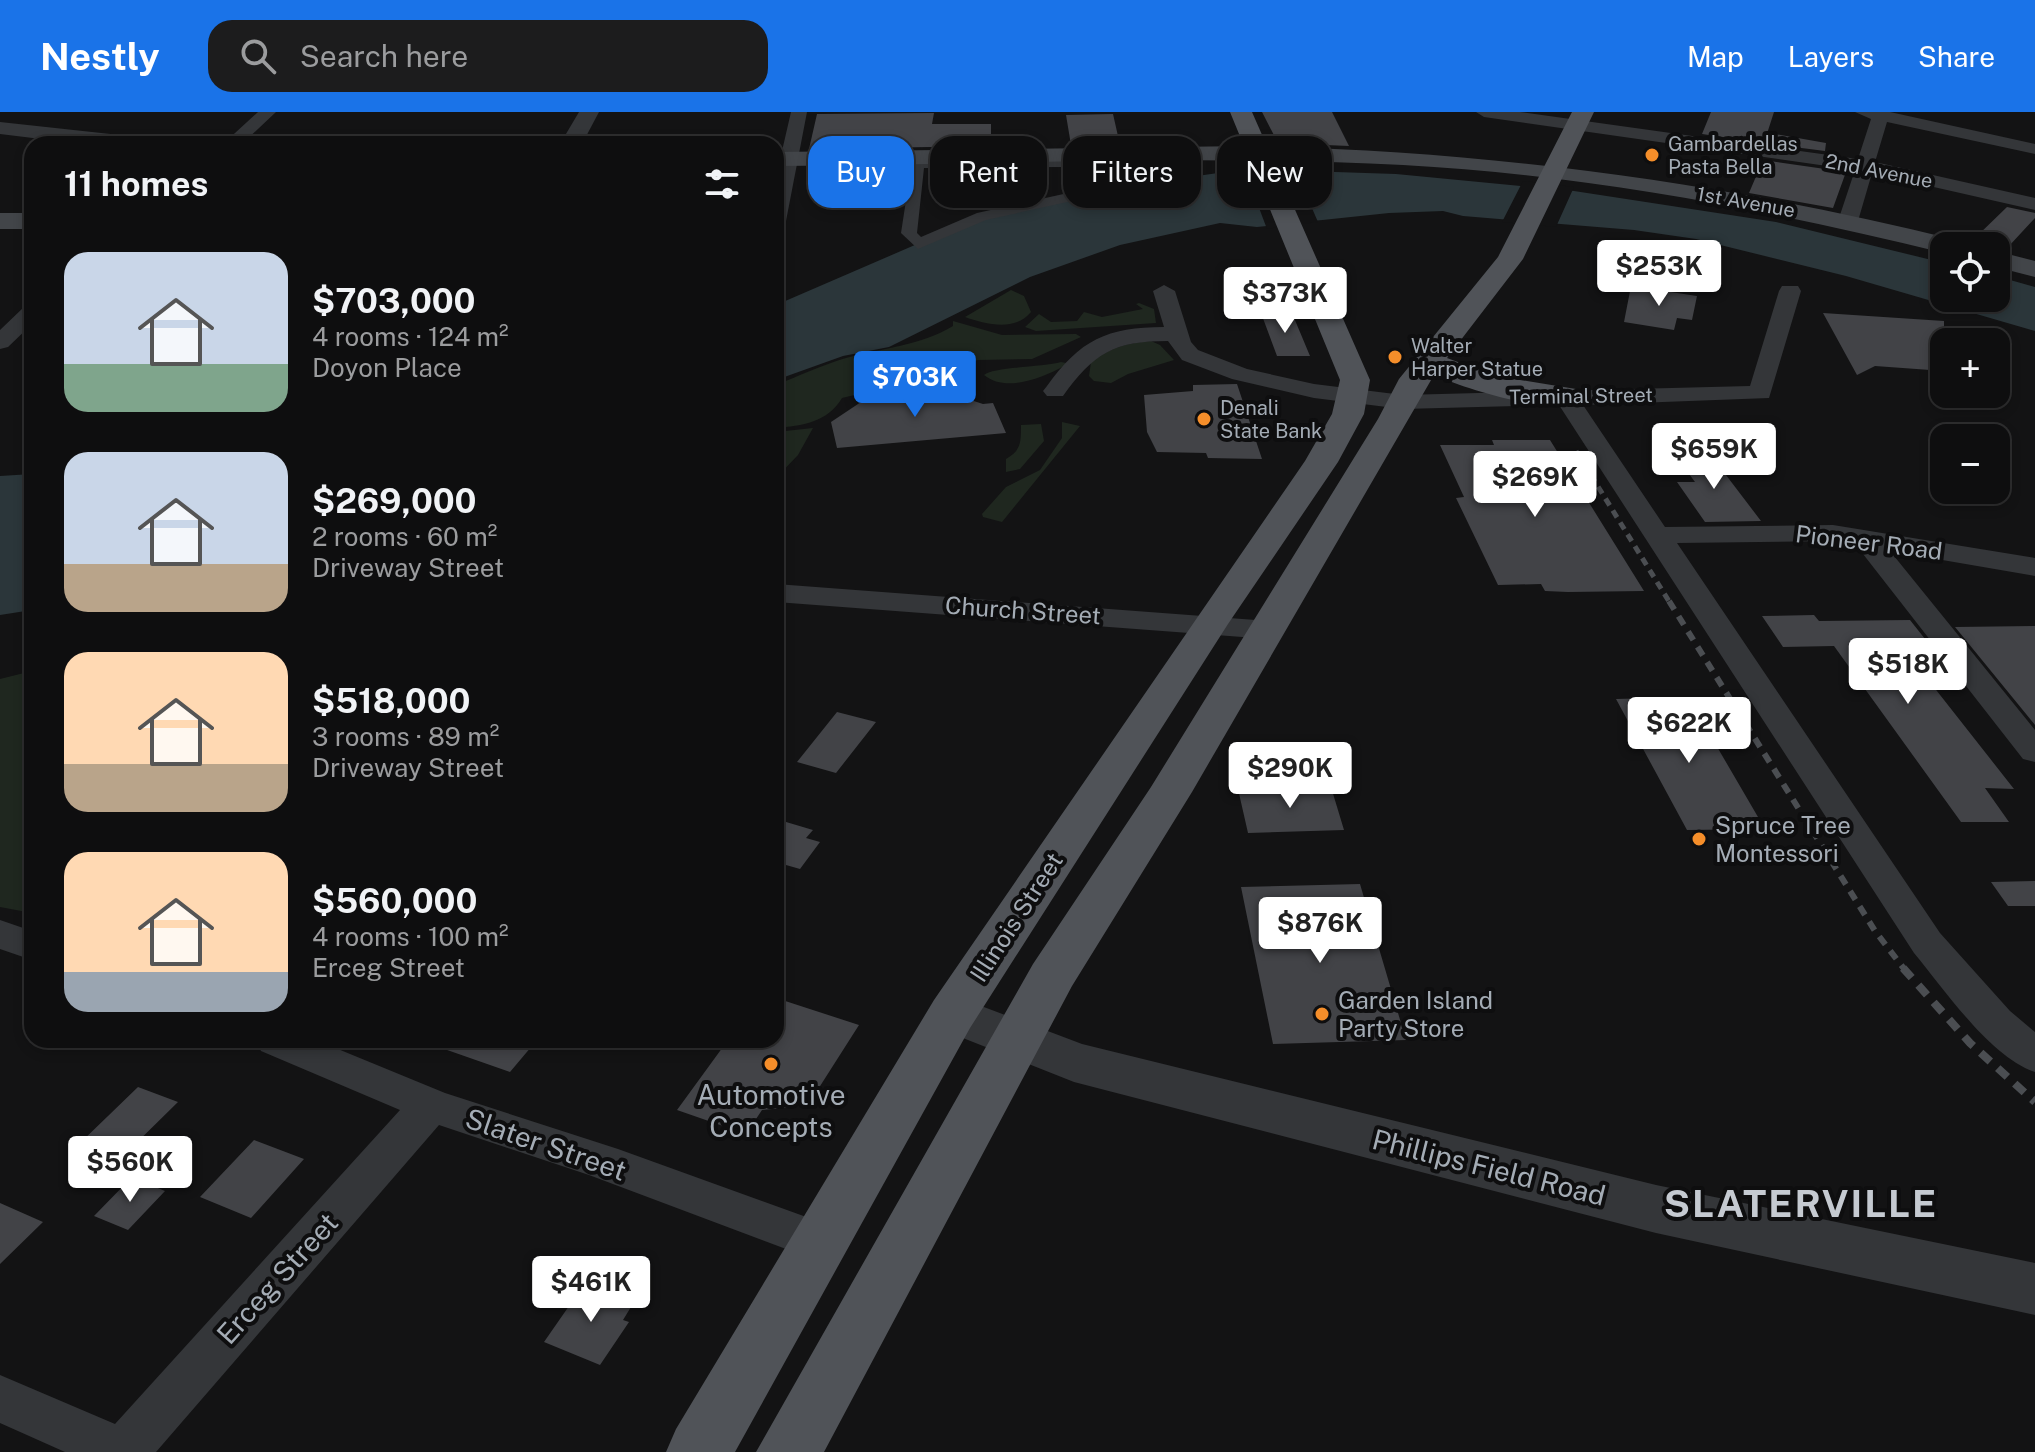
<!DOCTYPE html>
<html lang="en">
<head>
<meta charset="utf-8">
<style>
  :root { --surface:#0e0e0f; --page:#1c1c1d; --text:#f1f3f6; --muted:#9b9c9e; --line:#2e2e2f; --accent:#1a73e8 }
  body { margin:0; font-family:"Public Sans",sans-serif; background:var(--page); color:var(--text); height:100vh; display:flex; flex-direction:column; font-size:30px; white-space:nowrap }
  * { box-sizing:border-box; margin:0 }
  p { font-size:26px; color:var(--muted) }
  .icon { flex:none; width:44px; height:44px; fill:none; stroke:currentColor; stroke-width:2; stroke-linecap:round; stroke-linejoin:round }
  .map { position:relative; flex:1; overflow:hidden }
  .details { position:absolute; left:24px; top:24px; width:760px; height:912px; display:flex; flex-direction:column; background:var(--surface); border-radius:24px; box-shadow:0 4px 12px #0003,0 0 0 2px var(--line) }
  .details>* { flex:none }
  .top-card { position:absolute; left:808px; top:24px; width:760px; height:72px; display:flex; gap:16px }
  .tools { position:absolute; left:1930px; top:120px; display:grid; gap:16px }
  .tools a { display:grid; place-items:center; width:80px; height:80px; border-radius:16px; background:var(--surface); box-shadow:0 4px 12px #0003,0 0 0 2px var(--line); font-size:40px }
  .price { position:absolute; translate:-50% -68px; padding:0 18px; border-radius:8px; background:#fff; color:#222; font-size:26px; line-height:52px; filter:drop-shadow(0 2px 4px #0008) }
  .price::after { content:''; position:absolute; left:50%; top:48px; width:24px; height:18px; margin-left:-12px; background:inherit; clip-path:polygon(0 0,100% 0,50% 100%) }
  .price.selected { background:var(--accent); color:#fff }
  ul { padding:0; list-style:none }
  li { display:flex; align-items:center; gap:24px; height:200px; padding:0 40px }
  li span { display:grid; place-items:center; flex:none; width:224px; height:160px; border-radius:24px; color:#555 }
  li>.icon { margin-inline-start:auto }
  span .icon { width:96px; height:96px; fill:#fffc; stroke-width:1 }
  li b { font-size:34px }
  h2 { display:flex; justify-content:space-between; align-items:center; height:96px; padding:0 40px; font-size:34px }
  .pill { padding:0 28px; border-radius:24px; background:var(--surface); box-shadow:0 4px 12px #0003,0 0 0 2px var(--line); font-size:28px; line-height:72px }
  .pill.selected { background:var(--accent); color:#fff }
  header { display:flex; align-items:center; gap:48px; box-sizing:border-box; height:112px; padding:0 40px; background:var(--accent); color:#fff }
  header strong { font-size:38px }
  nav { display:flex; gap:44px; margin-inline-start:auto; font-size:28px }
  .search { width:560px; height:72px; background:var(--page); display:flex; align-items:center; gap:20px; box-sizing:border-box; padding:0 28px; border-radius:24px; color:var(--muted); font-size:30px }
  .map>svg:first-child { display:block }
  .green { fill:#1f271f }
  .water { fill:#2b363a }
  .pier { fill:#131314 }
  .building { fill:#424347 }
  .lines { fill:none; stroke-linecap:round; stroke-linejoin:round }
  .pedestrian { fill:#343639; fill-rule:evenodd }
  .minor { fill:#343639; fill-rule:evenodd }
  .tertiary { fill:#343639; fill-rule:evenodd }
  .secondary { fill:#424549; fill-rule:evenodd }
  .primary { fill:#505358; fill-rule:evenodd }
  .rail-far2 { stroke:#4b4e52; stroke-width:5; stroke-dasharray:8 6; stroke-linecap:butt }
  .rail-far1 { stroke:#4b4e52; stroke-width:6; stroke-dasharray:10 8; stroke-linecap:butt }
  .rail { stroke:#4b4e52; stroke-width:8; stroke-dasharray:13 10; stroke-linecap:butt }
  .poi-dot { fill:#f58e2a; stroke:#0e0e0f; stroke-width:3 }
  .labels { text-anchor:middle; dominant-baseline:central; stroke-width:8; stroke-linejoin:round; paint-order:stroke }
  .far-poi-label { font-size:20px; fill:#a4acb5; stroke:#0e0e0f; text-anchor:start }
  .far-street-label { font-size:20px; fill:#a4acb5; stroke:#0e0e0f }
  .street-label { font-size:24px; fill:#a4acb5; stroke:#0e0e0f }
  .poi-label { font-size:24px; fill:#a4acb5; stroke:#0e0e0f; text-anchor:start }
  .near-poi-label { font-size:28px; fill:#a4acb5; stroke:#0e0e0f }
  .near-street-label { font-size:28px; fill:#a4acb5; stroke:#0e0e0f }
  .near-district-label { font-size:38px; font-weight:bold; letter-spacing:2px; fill:#c5cad1; stroke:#0e0e0f }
</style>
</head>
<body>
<header>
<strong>Nestly</strong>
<div class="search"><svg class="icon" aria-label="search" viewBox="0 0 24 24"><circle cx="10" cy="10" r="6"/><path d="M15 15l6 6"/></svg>Search here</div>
<nav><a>Map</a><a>Layers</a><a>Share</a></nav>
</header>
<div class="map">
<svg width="2035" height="1340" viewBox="0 0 2035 1340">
  <rect width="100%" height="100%" fill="#131314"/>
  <path class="green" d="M1011,178L1024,184L1031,200C1015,220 985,212 965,205Z
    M1139,191L1154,197L1156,211L1036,219L1025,215L1039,202L1051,210L1077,209L1084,200L1102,205L1143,197L1136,192Z
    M953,209L1002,223L1076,222L1081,225L1032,247L978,248L918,265L893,260L875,264L871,279L842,286C828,310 802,314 776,316V273C799,264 822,253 846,246C882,236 920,234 953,214Z
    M1151,229L1160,233L1174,248L1128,262L1111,271L1094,269L1089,264L1091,250C1111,236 1126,231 1151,229Z
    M1061,250L1066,251L1064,254C1042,266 1006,281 984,263C992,255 1044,255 1061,250Z
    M1062,310L1080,314L1002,410L983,405L982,402L1006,375L1040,358L1062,326Z
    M1041,312L1044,329L1020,357L1006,360V347C1021,338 1021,331 1021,313Z
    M813,316L798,343L776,366V320Z
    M32,559V801L0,795V567Z"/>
  <path class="water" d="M1305,59L1396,62L1574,79L1776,110L1944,151V186H1996V164L2035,175V219L1846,164L1696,127L1634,118L1463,104L1443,99L1389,101L1257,115L1220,111L1120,133L1030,165L889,235L843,244L776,268V193L982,104L1127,74L1225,60Z
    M32,362V498L0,503V364Z"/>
  <path class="pier" d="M1294,55L1318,110L1267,117L1244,56Z
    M1523,69L1574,75L1556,115L1502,110Z"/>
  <path class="building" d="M1262,0H1332L1349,34L1278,31Z
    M1711,0H1774L1764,31L1702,22Z
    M934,1L932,12H991V34L809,37L817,2Z
    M1113,2L1120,33H1071L1066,3Z
    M1775,22L1826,31L1825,39L1770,32Z
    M1763,48L1846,60L1833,96L1749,81Z
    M1081,52H1124L1126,60L1082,61Z
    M2007,95L2035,101V106L2009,134L1975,126Z
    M1631,174L1697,184L1692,208L1677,206L1674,218L1624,210Z
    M1261,201H1292L1310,244H1277Z
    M1823,201L1944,209V259L1875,254L1857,263Z
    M1237,272L1262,347L1208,346L1206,341L1157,340L1147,320L1144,283L1193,279V273Z
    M912,278L943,279L983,292L993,291L1006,321L837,336L831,310L867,286Z
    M1492,328H1550L1644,479L1568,480L1545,479L1541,472L1498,473L1456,386L1464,385L1440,333H1494Z
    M1710,342L1761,409L1705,410L1677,370H1695L1675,343Z
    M1814,503L1819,509L1910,508L1929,532H1900L2014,677L1985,676L2009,710H1961L1834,534L1783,535L1762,504Z
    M2035,514V613L1955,515Z
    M1688,585L1765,717L1687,718L1616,587Z
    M837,600L876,610L836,661L797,650Z
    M1331,675L1344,718L1248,721L1238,677Z
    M776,707L813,718L806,726L820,730L800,757L786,753L776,765Z
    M2035,769V794H2008L1991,770Z
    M1360,772L1406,928L1273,932L1241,775Z
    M776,886L859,913L815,982L792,995L762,998L746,1022L677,998L728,928H776Z
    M431,928H537L510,960L430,932Z
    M138,975L178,990L118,1049L78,1033Z
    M254,1028L304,1047L251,1106L200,1085Z
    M132,1065L165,1079L128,1118L94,1104Z
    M0,1091L43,1110L0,1152Z
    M585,1171L634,1190L623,1208L629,1210L600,1253L544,1230Z"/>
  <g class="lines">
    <path class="pedestrian" d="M1071,47L1078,51L1081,87L986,108L918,137L901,121L912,49ZM1065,55L1068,81L977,101L921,125L917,121L924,56Z"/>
    <path class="minor" d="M258,0H276L242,32H223Z
      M791,0H807L786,109L776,115V65Z
      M1476,0H1520L1858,47L1871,7L1855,0H1890L2035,32V42L1887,10L1875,50L2035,86V98L1872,61L1858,109L1848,115L1838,109L1855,58L1484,5Z
      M1164,173L1175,179L1191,230L1198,238L1247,257L1314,272L1403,283L1750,274L1779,179L1782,174H1798L1801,179L1769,286L1583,293L1665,415L1833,413L2035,446V464L1890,439L2035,618V650L2023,647L1856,433L1833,429L1677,431L1940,821L2010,899L2035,920V960C1990,945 1944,877 1914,841L1559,293L1403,297L1314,286L1232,267L1182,248L1168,229C1114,229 1094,241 1063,284H1047L1043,279L1047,274C1080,228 1107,215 1164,215L1153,179Z
      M32,193V212L8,235L0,237V218L24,195Z
      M776,472L1269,509L1280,512L1284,518L1280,524L1269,527L776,490Z
      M0,808L32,819V848L0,837Z
      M255,928H316L445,981L618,1037L834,1115L841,1129L834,1143L818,1149L589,1063L439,1013L156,1340H65L0,1311V1263L115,1312L400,998L261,939Z"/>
    <path class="tertiary" d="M579,0H599L582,32H560Z
      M0,10L138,25L149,32H82L0,22Z
      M952,883L1082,932L1656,1073L2035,1151V1203L1656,1121L1074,970L935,915L927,902L935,889Z"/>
    <path class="secondary" d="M1248,34C1489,39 1722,70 1956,128L1960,134H1944V141C1766,97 1586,63 1403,53C1194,42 985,53 776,54V40Z
      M0,101H32V117H0Z
      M1996,139L2035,149V165L1996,155Z"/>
    <path class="primary" d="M1230,0H1252L1370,268L1364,302L1338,350L1228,512L970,916L735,1340H666L676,1317L934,888L1305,349L1332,302L1340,268Z
      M1572,0H1594L1523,147L1447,246L1496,264L1576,277L1581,284L1576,291C1539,300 1469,278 1434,263L1192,680L1072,874L824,1340H756L1033,852L1151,675L1378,307L1399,267L1498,145Z"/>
    <path class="rail-far2" d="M1576,339L1670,491"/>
    <path class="rail-far1" d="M1669,489L1875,819L1905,858"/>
    <path class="rail" d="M1903,856L1970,931L2035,990"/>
  </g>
  <g class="poi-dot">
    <circle cx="1652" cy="43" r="8"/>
    <circle cx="1395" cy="245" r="8"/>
    <circle cx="1204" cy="307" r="8"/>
    <circle cx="1699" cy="727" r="8"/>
    <circle cx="1322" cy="902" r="8"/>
    <circle cx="771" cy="952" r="8"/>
  </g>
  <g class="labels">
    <g class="far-poi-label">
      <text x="1668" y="32">Gambardellas<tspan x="1668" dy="23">Pasta Bella</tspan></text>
      <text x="1411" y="234">Walter<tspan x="1411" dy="23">Harper Statue</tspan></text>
      <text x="1220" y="296">Denali<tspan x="1220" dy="23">State Bank</tspan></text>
    </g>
    <g class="far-street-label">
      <text transform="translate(1879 59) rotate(11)">2nd Avenue</text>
      <text transform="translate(1746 90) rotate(10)">1st Avenue</text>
      <text transform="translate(1581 284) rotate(-1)">Terminal Street</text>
    </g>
    <g class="street-label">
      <text transform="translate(1869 430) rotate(7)">Pioneer Road</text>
      <text transform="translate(1023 498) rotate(4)">Church Street</text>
      <text transform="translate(1016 805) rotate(-57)">Illinois Street</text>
    </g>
    <g class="poi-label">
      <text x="1715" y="713">Spruce Tree<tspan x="1715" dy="28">Montessori</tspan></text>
      <text x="1338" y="888">Garden Island<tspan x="1338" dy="28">Party Store</tspan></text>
    </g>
    <g class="near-poi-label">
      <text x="771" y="982">Automotive<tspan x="771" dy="32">Concepts</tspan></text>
    </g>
    <g class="near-street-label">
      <text transform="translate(546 1032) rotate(19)">Slater Street</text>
      <text transform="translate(1489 1055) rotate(14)">Phillips Field Road</text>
      <text transform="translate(277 1166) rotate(-48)">Erceg Street</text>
    </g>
    <g class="near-district-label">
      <text x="1801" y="1091">SLATERVILLE</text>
    </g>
  </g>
</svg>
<div class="tools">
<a><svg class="icon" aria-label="locate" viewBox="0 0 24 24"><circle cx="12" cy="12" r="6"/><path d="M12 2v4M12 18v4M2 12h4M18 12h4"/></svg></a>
<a>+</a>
<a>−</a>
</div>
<b class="price" style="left:1659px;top:196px">$253K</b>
<b class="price" style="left:1285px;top:223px">$373K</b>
<b class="price selected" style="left:915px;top:307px">$703K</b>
<b class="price" style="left:1714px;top:379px">$659K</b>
<b class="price" style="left:1535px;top:407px">$269K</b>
<b class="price" style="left:1908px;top:594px">$518K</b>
<b class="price" style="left:1689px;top:653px">$622K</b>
<b class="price" style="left:1290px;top:698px">$290K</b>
<b class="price" style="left:1320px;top:853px">$876K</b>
<b class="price" style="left:130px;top:1092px">$560K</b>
<b class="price" style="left:591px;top:1212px">$461K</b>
<div class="top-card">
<a class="pill selected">Buy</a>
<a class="pill">Rent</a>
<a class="pill">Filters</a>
<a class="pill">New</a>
</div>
<section class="details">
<h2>11 homes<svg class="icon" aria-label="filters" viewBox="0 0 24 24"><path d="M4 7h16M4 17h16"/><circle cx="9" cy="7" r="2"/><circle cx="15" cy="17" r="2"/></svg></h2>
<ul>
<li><span style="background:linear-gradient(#c9d6e8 70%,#7fa58c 0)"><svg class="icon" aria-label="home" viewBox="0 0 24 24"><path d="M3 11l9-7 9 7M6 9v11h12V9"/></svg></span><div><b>$703,000</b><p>4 rooms · 124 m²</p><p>Doyon Place</p></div></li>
<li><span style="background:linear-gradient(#c9d6e8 70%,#b9a48a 0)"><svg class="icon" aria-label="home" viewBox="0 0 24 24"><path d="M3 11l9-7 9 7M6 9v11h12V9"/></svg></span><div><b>$269,000</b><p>2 rooms · 60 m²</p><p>Driveway Street</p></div></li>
<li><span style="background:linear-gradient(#ffd9b3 70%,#b9a48a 0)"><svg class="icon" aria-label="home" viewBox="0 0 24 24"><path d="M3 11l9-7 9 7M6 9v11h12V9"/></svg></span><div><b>$518,000</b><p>3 rooms · 89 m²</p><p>Driveway Street</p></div></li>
<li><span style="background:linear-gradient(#ffd9b3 75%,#9aa5b1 0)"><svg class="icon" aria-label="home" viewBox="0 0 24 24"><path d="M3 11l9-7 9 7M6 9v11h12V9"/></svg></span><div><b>$560,000</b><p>4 rooms · 100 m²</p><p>Erceg Street</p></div></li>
</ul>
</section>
</div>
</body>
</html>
